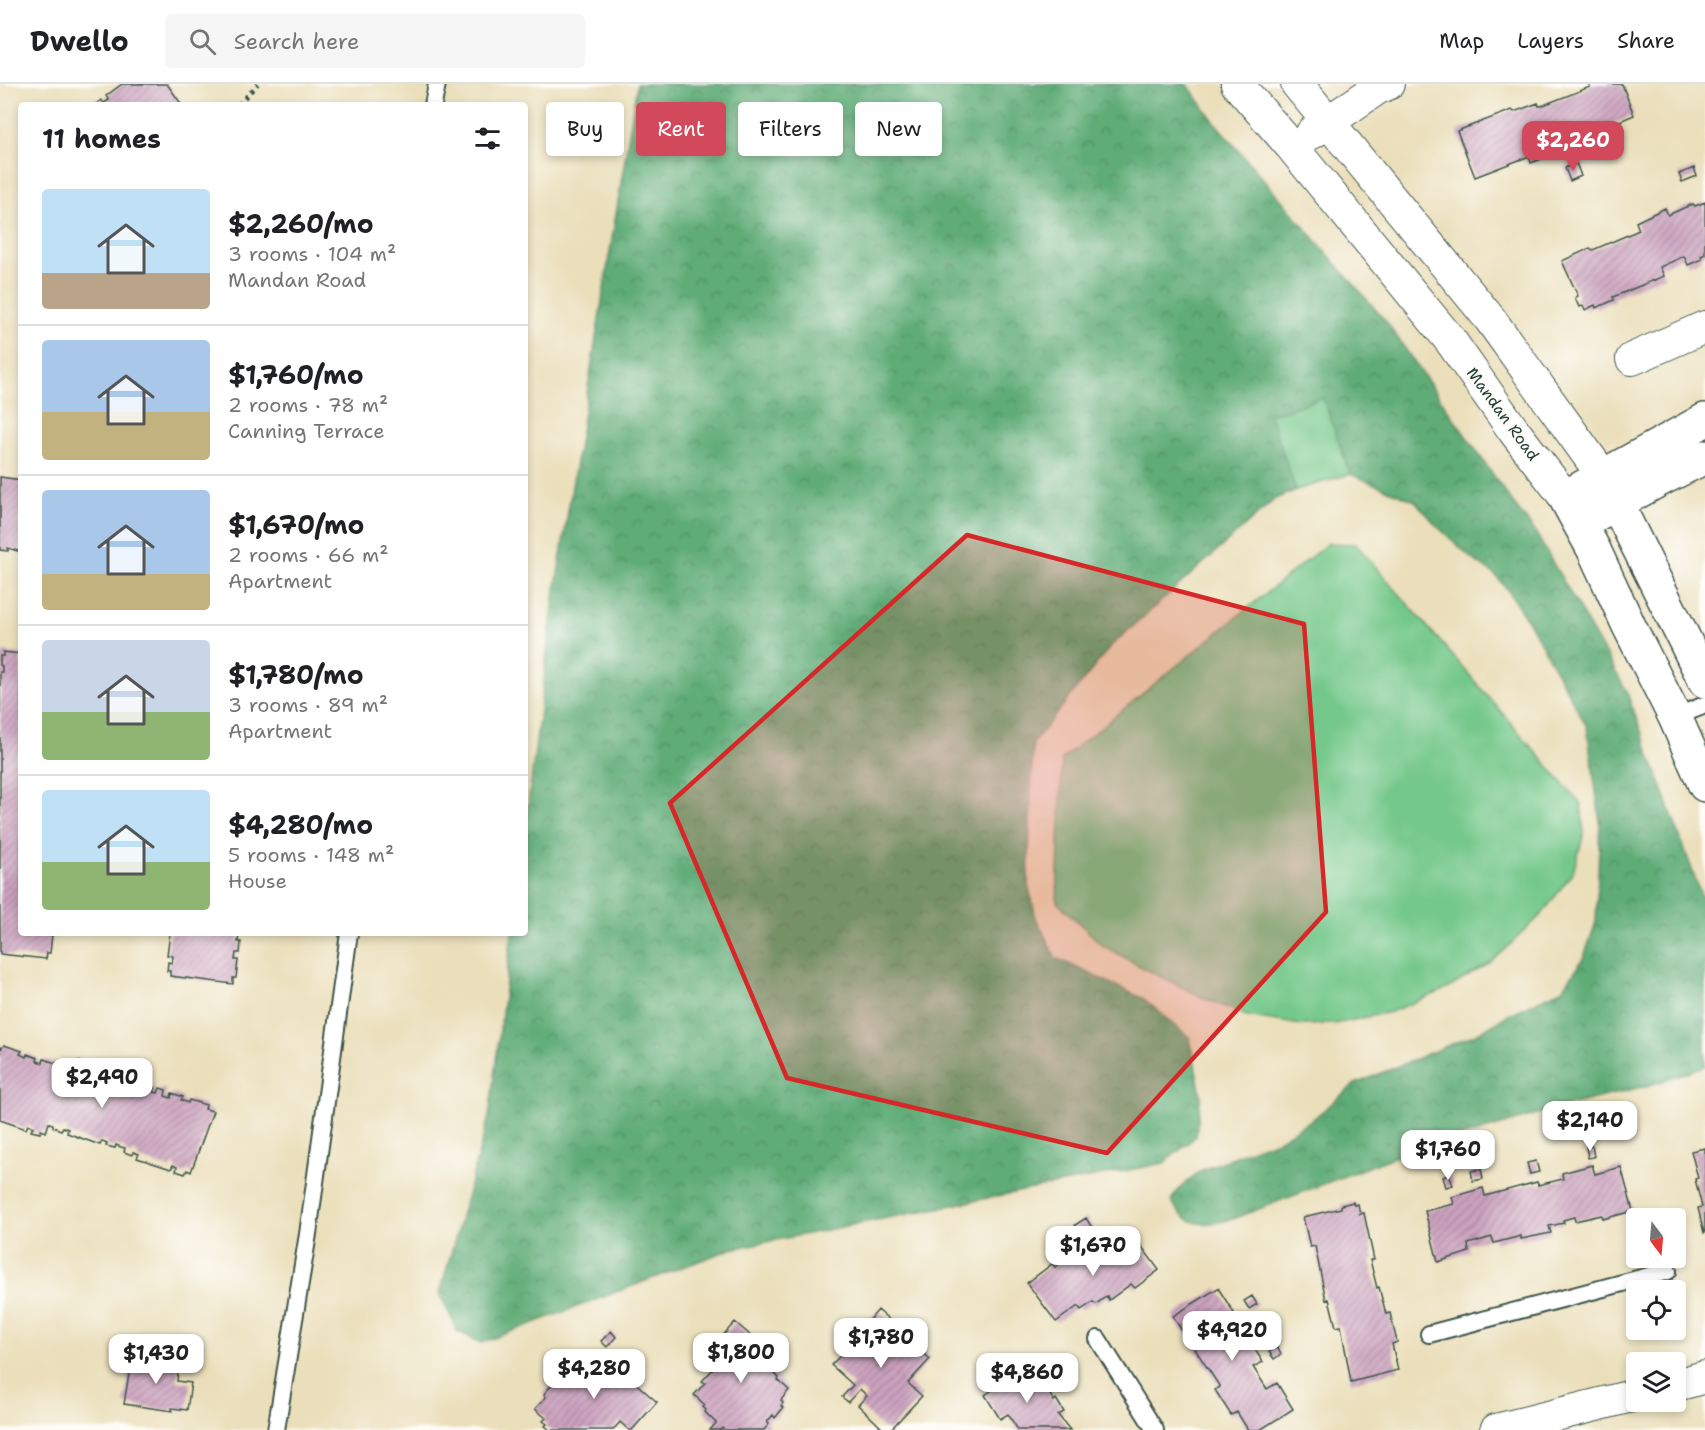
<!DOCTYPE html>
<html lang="en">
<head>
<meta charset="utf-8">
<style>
  :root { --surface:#fff; --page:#f6f6f6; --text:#202124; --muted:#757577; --line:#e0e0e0; --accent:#d1495b }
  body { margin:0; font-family:"Shantell Sans",sans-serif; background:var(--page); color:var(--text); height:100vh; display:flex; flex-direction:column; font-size:22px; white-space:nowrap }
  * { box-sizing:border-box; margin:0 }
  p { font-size:20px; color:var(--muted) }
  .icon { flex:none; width:33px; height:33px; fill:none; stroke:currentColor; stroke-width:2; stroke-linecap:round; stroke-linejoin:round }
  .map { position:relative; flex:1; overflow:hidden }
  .details { position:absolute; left:18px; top:18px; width:510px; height:834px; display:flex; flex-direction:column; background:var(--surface); border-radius:6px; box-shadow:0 3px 9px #0003 }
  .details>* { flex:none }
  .hud { position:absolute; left:546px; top:18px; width:570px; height:54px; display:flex; gap:12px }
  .needle { width:39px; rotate:164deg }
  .tools { position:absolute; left:1626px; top:1124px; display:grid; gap:12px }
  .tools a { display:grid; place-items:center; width:60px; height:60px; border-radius:6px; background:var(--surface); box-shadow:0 3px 9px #0003; font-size:30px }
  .price { position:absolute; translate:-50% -51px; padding:0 14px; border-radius:12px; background:#fff; color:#222; font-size:20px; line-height:39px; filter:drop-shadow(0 2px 3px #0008) }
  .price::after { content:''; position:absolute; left:50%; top:36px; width:18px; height:14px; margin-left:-9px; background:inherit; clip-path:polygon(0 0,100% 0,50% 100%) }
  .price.on { background:var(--accent); color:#fff }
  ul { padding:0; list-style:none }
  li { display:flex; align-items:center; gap:18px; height:150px; padding:0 24px }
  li+li { border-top:2px solid var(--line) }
  li span { display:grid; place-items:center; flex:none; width:168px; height:120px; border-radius:6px; color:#555 }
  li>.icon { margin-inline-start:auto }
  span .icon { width:72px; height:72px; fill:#fffc; stroke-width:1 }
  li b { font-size:26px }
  h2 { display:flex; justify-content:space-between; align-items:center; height:72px; padding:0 24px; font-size:26px }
  .tag { padding:0 21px; border-radius:6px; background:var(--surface); box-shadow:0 3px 9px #0003; font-size:21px; line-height:54px }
  .tag.on { background:var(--accent); color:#fff }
  header { display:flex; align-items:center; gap:36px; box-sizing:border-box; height:84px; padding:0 30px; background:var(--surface); border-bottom:2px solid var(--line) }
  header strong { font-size:28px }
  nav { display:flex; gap:33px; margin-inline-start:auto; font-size:21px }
  .search { width:420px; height:54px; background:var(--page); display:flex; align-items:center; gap:15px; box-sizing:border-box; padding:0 21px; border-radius:6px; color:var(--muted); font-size:22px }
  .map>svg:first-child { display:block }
  .forest { fill:url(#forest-crowns); stroke:#3f7456; stroke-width:1.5 }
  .garden { fill:#74c88b; stroke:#4a8260; stroke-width:1.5 }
  .building { fill:url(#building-hatch) }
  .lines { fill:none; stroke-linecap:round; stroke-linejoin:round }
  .service-casing { stroke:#3e5548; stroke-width:20 }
  .minor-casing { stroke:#3e5548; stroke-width:34 }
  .tertiary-casing { stroke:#3e5548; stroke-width:36 }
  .path { stroke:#3e5548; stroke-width:4; stroke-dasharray:4.5 4.5; stroke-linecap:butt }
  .service { stroke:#fff; stroke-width:16 }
  .minor { stroke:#fff; stroke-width:32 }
  .tertiary { stroke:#fff; stroke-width:33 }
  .marked { fill:#d62828; fill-opacity:0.2; stroke:#d62828; stroke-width:4.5; stroke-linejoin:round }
  .labels { text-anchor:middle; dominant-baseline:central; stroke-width:4.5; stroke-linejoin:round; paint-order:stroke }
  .street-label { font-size:16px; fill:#1f3d34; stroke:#fdfcf7 }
</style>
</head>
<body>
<header>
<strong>Dwello</strong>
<div class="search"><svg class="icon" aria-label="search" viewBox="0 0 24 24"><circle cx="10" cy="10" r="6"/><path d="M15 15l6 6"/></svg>Search here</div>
<nav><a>Map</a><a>Layers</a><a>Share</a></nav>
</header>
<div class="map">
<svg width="1705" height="1346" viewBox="0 0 1705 1346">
  <defs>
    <pattern id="forest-crowns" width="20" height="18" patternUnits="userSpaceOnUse" patternTransform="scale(1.5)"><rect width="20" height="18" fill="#5fac77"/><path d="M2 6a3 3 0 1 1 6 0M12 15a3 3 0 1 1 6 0" fill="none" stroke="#4e8d62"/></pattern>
    <pattern id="building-hatch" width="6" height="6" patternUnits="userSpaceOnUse" patternTransform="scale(1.5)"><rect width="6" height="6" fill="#cca2bf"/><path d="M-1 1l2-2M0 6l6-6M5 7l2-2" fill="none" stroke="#a5859c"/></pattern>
  </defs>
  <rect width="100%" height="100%" fill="#fdfcf7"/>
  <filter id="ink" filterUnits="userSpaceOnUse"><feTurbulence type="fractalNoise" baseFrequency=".0167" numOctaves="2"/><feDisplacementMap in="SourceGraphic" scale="12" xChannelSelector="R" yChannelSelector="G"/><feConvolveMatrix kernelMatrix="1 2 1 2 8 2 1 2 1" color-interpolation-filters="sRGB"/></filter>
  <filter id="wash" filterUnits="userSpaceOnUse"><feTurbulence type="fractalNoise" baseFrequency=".008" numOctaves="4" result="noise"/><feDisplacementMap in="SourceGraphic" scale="24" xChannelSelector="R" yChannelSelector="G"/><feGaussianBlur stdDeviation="1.35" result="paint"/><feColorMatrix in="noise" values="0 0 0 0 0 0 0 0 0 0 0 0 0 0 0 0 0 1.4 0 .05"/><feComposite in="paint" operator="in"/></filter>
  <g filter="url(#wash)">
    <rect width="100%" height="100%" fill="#ebdfbb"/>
    <path class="forest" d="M637,0H1187L1216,40L1388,240L1512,418L1534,446L1626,606L1705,821V982L1650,1001L1558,1024L1394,1073L1233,1135C1205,1142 1186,1145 1171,1116L1180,1104L1200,1087L1248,1067L1280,1055L1313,1035L1355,1000L1478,949L1511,929L1563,905L1584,873L1596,838L1600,737L1587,643L1535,549L1508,506L1495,491L1472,475L1438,443L1415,417L1350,390L1323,315L1271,332L1296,406L1275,415L1111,562L1033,659L1028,800L1036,834L1056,874L1144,915L1190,954L1201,1011L1196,1052L1164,1079L731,1165L481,1259L457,1247L440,1209L489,1032L512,849H525V745L554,514Z"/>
    <path class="garden" d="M1323,314L1350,390L1296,406L1270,331Z
      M1328,459L1356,460L1581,720L1584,750L1573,788L1543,829L1492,878L1447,905L1390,928L1335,940L1301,941L1247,932L1204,914L1147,886L1102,861L1057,818L1062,675Z"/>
    <g id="blocks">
      <path class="building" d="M122,0H167L182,21H95L101,16L104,19L109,16L106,12Z
        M1588,0H1622L1634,31L1610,41L1612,48L1585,59L1582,50L1556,60L1559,68L1531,79L1529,72L1527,73L1475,93L1457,47L1512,26L1514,28L1538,19L1539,22H1541L1590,3Z
        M1576,79L1581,92L1570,97L1565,84Z
        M1694,84L1697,92L1682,98L1679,90Z
        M1705,118V170L1701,172L1702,175L1688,181L1684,172L1660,183L1664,192L1613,213L1614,216L1596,224L1595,221L1585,226L1583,222L1579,223L1575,214L1578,212L1562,177L1590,164L1593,166L1639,146L1636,138L1665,124L1668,131L1693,120L1695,122Z
        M0,393L21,396V468L8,464V467L0,466Z
        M3,568L21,570V849H49V851H52L50,869H47L46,875L0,870V588H2V582L0,581V572H3Z
        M170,849H242V852L239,851L238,858H241L240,869H236L235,876H238L236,894H233V900L170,892V887H167L168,878L172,879L173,872L167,871Z
        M4,961L22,967L20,970L26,973L27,970L38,974L37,977L43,979L44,975L61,981L60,984L67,986L71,977L78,979V977L95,983L94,986L101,988L102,985L112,988L111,992L118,994L119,991L155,1004L154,1008L158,1009L160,1004L166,1006L165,1012L171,1014L172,1009L183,1013L181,1016L188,1019L189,1016L206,1021L205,1025L213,1027L191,1088L187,1086L185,1090L176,1087L177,1083L173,1081L171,1085L137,1074L139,1070L133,1068L132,1071L124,1068L125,1064L121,1063L116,1061L115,1064L106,1062L107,1059L102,1057L100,1061L67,1049L68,1045L63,1043L61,1046L53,1043V1040L49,1039L46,1048L41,1046L40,1049L31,1047L33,1043L28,1041L26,1045L0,1036V963L2,964Z
        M1592,1062L1594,1073L1588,1074L1586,1063Z
        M1705,1064V1149H1704L1698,1124L1702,1123L1695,1095L1698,1094L1691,1067Z
        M1536,1077L1539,1088L1530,1090L1527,1079Z
        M1592,1081L1595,1090L1621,1083L1633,1127L1603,1135L1602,1131L1575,1137L1574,1133L1563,1136L1564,1139L1549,1142L1551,1149L1521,1155V1152L1494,1159L1492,1153L1468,1160L1469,1168L1438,1178L1425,1127L1454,1120L1452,1113L1483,1104L1485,1112L1537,1098L1538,1101L1563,1095L1562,1089Z
        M1481,1085L1483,1095L1473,1097L1471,1087Z
        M1449,1091L1453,1101L1446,1103L1443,1093Z
        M1353,1118L1354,1121L1358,1120L1360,1130L1364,1129L1374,1176H1370L1377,1204L1379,1203L1386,1230L1390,1229L1397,1258L1392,1260L1398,1286L1351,1298L1341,1242L1336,1243L1329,1215L1326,1216L1315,1162L1310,1163L1303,1133L1341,1124V1121Z
        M1086,1134L1096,1150L1085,1157L1075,1141Z
        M1131,1148L1159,1186L1135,1204L1131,1200L1109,1216L1107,1212L1096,1220L1093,1218L1081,1226L1078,1222L1056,1238L1027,1199L1052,1180L1055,1183L1077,1167L1084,1176L1106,1159L1110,1165Z
        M1218,1204L1234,1229L1229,1232L1243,1254L1246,1252L1263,1278L1253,1283L1267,1305L1277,1299L1293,1325L1260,1346H1248L1237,1328L1231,1331L1215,1306L1220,1303L1189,1256L1191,1255L1184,1245L1182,1247L1173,1232Z
        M1252,1212L1257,1220L1249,1225L1244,1217Z
        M878,1226L920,1262L918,1264L930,1275L908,1299L922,1312L890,1346H884L858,1321L867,1312L860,1305L848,1318L842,1313L853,1301L831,1281L842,1270L837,1265L854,1248L853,1247L861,1238L863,1240L866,1236L868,1238Z
        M735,1238L765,1264L755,1275L764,1282L776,1269L781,1273L770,1285L779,1294L778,1296L789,1306L781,1316L783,1319L781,1322L783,1324L775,1334L773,1331L767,1338L769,1340L764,1346H724L722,1344L720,1346H710L716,1339L705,1328L706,1326L703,1323L705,1321L694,1311L705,1299L702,1297L714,1284L703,1274Z
        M611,1247L616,1253L607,1263L601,1257Z
        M1277,1263L1281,1270L1274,1275L1269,1268Z
        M132,1271L179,1278L177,1297L191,1299L187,1326L172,1324V1327L124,1320Z
        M585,1274L598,1285L607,1274L657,1318L632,1346H629L620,1338L613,1346H550L545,1342L547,1340L543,1337L546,1334L535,1325L546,1313L544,1310L567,1283L569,1285L572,1282L575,1285Z
        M1027,1283L1042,1306L1046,1304L1054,1317L1056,1315L1064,1328L1058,1331L1070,1346H1018L1008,1330L1000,1335L985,1311Z"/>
    </g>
  </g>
  <g filter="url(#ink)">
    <use href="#blocks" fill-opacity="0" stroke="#3e5548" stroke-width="1.5"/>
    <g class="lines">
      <g class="service-casing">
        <path id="service" d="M433,21L437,0
          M1675,633L1705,621
          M1429,1250L1668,1187
          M1098,1255L1155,1346
          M276,1346L308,1150L349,849"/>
      </g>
      <g class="minor-casing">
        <path id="minor" d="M1237,0L1291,62L1450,256L1514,347L1565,413
          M1297,0L1490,235L1603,392
          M1312,49L1378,4L1388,0
          M1632,275L1705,243
          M1676,1301L1705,1293
          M1496,1346L1636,1311"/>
      </g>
      <g class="tertiary-casing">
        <path id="tertiary" d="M1705,336L1565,413L1594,466L1629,542L1675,633L1705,701
          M1603,392L1705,597
          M1597,430L1659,396L1705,373"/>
      </g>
      <path class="path" d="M238,21L258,0"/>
      <use href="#service" class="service"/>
      <use href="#minor" class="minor"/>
      <use href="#tertiary" class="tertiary"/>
    </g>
  </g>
  <path class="marked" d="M967,451L1304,540L1326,828L1107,1069L787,994L670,719Z"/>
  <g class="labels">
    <g class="street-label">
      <text transform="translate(1503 330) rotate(54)">Mandan Road</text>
    </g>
  </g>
</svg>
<div class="tools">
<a><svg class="needle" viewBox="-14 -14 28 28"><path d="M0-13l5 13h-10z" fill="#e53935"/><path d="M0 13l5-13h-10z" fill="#757577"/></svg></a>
<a><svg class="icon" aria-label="locate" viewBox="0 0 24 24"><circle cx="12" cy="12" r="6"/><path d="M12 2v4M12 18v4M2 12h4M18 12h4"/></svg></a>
<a><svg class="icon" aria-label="layers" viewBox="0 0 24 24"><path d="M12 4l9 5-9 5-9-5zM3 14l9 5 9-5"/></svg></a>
</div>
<b class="price on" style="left:1573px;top:88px">$2,260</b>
<b class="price" style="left:102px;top:1025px">$2,490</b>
<b class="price" style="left:1590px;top:1068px">$2,140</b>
<b class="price" style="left:1448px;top:1097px">$1,760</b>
<b class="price" style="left:1093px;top:1193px">$1,670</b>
<b class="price" style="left:1232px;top:1278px">$4,920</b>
<b class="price" style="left:881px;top:1285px">$1,780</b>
<b class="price" style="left:741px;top:1300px">$1,800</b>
<b class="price" style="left:156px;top:1301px">$1,430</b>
<b class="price" style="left:594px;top:1316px">$4,280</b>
<b class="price" style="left:1027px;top:1320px">$4,860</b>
<div class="hud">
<a class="tag">Buy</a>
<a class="tag on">Rent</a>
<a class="tag">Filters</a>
<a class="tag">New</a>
</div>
<section class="details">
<h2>11 homes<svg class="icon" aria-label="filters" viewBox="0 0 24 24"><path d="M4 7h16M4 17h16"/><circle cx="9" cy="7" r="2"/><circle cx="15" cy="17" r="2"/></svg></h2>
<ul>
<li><span style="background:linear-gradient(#bfe0f5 70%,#b9a48a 0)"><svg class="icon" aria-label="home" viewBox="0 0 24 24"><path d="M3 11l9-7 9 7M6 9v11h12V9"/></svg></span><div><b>$2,260/mo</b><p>3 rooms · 104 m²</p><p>Mandan Road</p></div></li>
<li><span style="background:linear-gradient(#a9c7e8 60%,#c2b280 0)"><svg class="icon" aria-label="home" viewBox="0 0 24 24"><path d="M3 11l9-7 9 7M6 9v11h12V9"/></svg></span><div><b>$1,760/mo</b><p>2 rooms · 78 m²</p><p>Canning Terrace</p></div></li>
<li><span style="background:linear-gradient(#a9c7e8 70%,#c2b280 0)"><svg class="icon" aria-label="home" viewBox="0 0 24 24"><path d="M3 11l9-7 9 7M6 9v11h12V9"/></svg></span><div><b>$1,670/mo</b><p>2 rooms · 66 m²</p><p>Apartment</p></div></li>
<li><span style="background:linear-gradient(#c9d6e8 60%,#8fb573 0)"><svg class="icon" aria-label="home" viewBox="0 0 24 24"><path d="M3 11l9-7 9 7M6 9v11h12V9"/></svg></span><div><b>$1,780/mo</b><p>3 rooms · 89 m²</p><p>Apartment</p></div></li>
<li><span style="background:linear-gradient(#bfe0f5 60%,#8fb573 0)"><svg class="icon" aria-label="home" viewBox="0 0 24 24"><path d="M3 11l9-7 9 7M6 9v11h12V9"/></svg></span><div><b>$4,280/mo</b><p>5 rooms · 148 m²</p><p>House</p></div></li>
</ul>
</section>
</div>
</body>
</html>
